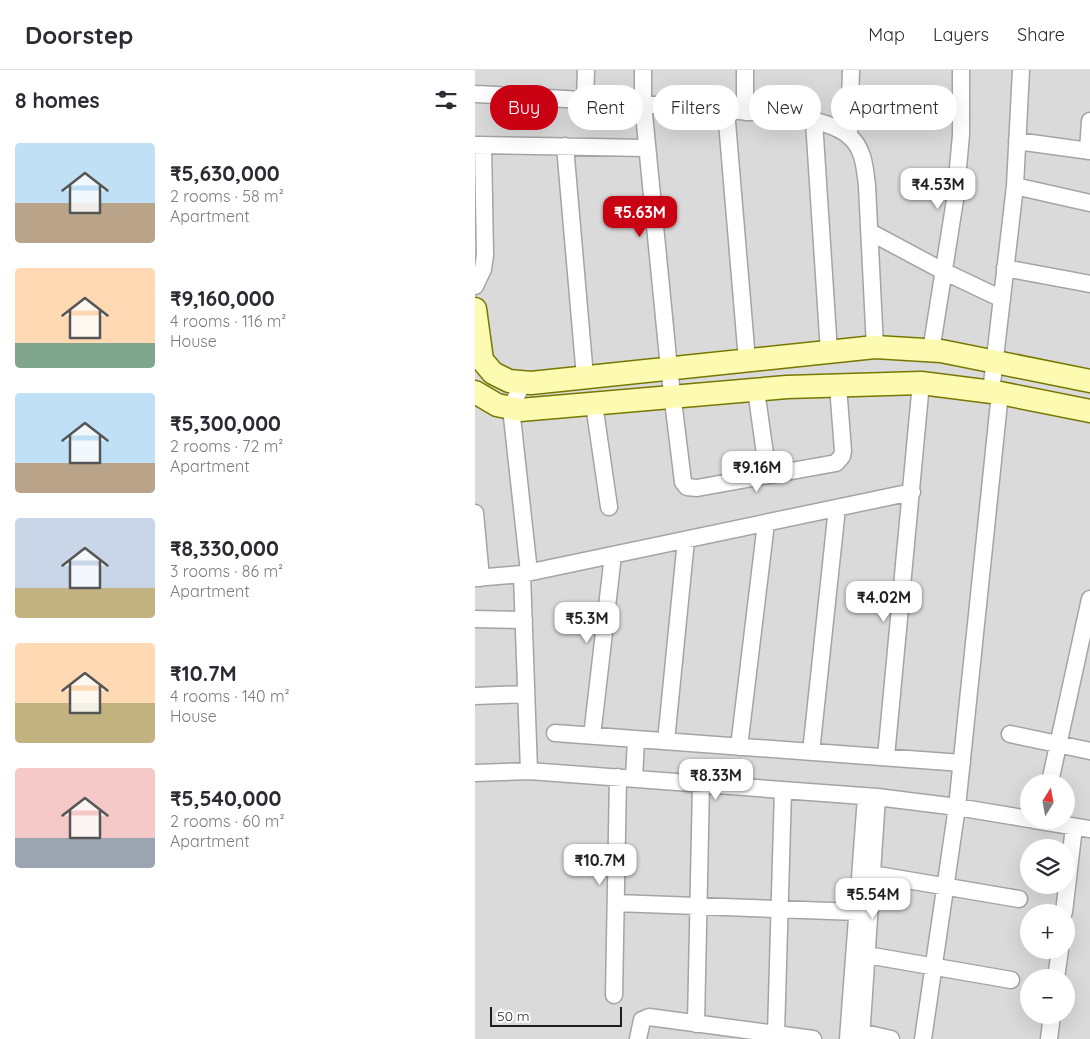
<!DOCTYPE html>
<html lang="en">
<head>
<meta charset="utf-8">
<style>
  :root { --surface:#fff; --page:#f2f2f3; --text:#2b2b33; --muted:#7c7c81; --line:#e1e1e2; --accent:#ca0013 }
  body { margin:0; font-family:Quicksand,sans-serif; background:var(--page); color:var(--text); height:100vh; display:flex; flex-direction:column; font-size:19px; white-space:nowrap }
  * { box-sizing:border-box; margin:0 }
  p { font-size:16px; color:var(--muted) }
  .icon { flex:none; width:28px; height:28px; fill:none; stroke:currentColor; stroke-width:2; stroke-linecap:round; stroke-linejoin:round }
  .map { position:relative; flex:1; overflow:hidden }
  .drawer { display:flex; flex-direction:column; background:var(--surface); width:475px }
  .drawer>* { flex:none }
  .guide { position:absolute; left:15px; top:15px; width:475px; height:45px; display:flex; gap:10px }
  .needle { width:32px; rotate:11deg }
  .controls { position:absolute; left:545px; top:704px; display:grid; gap:10px }
  .controls a { display:grid; place-items:center; width:55px; height:55px; border-radius:50%; background:var(--surface); box-shadow:0 5px 20px #0002; font-size:25px }
  .scale { position:absolute; left:15px; bottom:12px; width:132px; box-sizing:border-box; padding-left:5px; border:2px solid #1d1d1d; border-top:0; font-size:14px; line-height:18px; white-space:nowrap; color:#1d1d1d; -webkit-text-stroke:4px #fff; paint-order:stroke }
  .price { position:absolute; translate:-50% -42px; padding:0 11px; border-radius:10px; background:#fff; color:#222; font-size:16px; line-height:32px; filter:drop-shadow(0 1px 2px #0008) }
  .price::after { content:''; position:absolute; left:50%; top:30px; width:15px; height:11px; margin-left:-8px; background:inherit; clip-path:polygon(0 0,100% 0,50% 100%) }
  .price.on { background:var(--accent); color:#fff }
  ul { padding:0; list-style:none }
  li { display:flex; align-items:center; gap:15px; height:125px; padding:0 15px }
  li span { display:grid; place-items:center; flex:none; width:140px; height:100px; border-radius:5px; color:#555 }
  li>.icon { margin-inline-start:auto }
  span .icon { width:60px; height:60px; fill:#fffc; stroke-width:1 }
  li b { font-size:21px }
  h2 { display:flex; justify-content:space-between; align-items:center; height:60px; padding:0 15px; font-size:21px }
  .chip { padding:0 18px; border-radius:22px; background:var(--surface); box-shadow:0 5px 20px #0002; font-size:18px; line-height:45px }
  .chip.on { background:var(--accent); color:#fff }
  header { display:flex; align-items:center; gap:30px; box-sizing:border-box; height:70px; padding:0 25px; background:var(--surface); border-bottom:1px solid var(--line) }
  header strong { font-size:24px }
  nav { display:flex; gap:28px; margin-inline-start:auto; font-size:18px }
  main { display:flex; flex:1; min-height:0 }
  .map>svg:first-child { display:block }
  .residential { fill:#dbdada; fill-rule:evenodd }
  .lines { fill:none; stroke-linecap:round; stroke-linejoin:round }
  .minor-casing { stroke:#a4a4a4; stroke-width:19 }
  .secondary-casing { stroke:#777800; stroke-width:25 }
  .minor { stroke:#fff; stroke-width:16 }
  .secondary { stroke:#fdfab2; stroke-width:22 }
</style>
</head>
<body>
<header>
<strong>Doorstep</strong>
<nav><a>Map</a><a>Layers</a><a>Share</a></nav>
</header>
<main>
<section class="drawer">
<h2>8 homes<svg class="icon" aria-label="filters" viewBox="0 0 24 24"><path d="M4 7h16M4 17h16"/><circle cx="9" cy="7" r="2"/><circle cx="15" cy="17" r="2"/></svg></h2>
<ul>
<li><span style="background:linear-gradient(#bfe0f5 60%,#b9a48a 0)"><svg class="icon" aria-label="home" viewBox="0 0 24 24"><path d="M3 11l9-7 9 7M6 9v11h12V9"/></svg></span><div><b>₹5,630,000</b><p>2 rooms · 58 m²</p><p>Apartment</p></div></li>
<li><span style="background:linear-gradient(#ffd9b3 75%,#7fa58c 0)"><svg class="icon" aria-label="home" viewBox="0 0 24 24"><path d="M3 11l9-7 9 7M6 9v11h12V9"/></svg></span><div><b>₹9,160,000</b><p>4 rooms · 116 m²</p><p>House</p></div></li>
<li><span style="background:linear-gradient(#bfe0f5 70%,#b9a48a 0)"><svg class="icon" aria-label="home" viewBox="0 0 24 24"><path d="M3 11l9-7 9 7M6 9v11h12V9"/></svg></span><div><b>₹5,300,000</b><p>2 rooms · 72 m²</p><p>Apartment</p></div></li>
<li><span style="background:linear-gradient(#c9d6e8 70%,#c2b280 0)"><svg class="icon" aria-label="home" viewBox="0 0 24 24"><path d="M3 11l9-7 9 7M6 9v11h12V9"/></svg></span><div><b>₹8,330,000</b><p>3 rooms · 86 m²</p><p>Apartment</p></div></li>
<li><span style="background:linear-gradient(#ffd9b3 60%,#c2b280 0)"><svg class="icon" aria-label="home" viewBox="0 0 24 24"><path d="M3 11l9-7 9 7M6 9v11h12V9"/></svg></span><div><b>₹10.7M</b><p>4 rooms · 140 m²</p><p>House</p></div></li>
<li><span style="background:linear-gradient(#f6c9c9 70%,#9aa5b1 0)"><svg class="icon" aria-label="home" viewBox="0 0 24 24"><path d="M3 11l9-7 9 7M6 9v11h12V9"/></svg></span><div><b>₹5,540,000</b><p>2 rooms · 60 m²</p><p>Apartment</p></div></li>
</ul>
</section>
<div class="map">
<svg width="615" height="969" viewBox="0 0 615 969">
  <rect width="100%" height="100%" fill="#efe9e2"/>
  <path class="residential" d="M0,0H615V969H0ZM554,712H591V750H554ZM554,778H591V815H554ZM554,842H591V880H554ZM554,908H591V945H554Z"/>
  <g class="lines">
    <g class="minor-casing">
      <path id="minor" d="M168,0V34L194,298L208,412L212,417L222,418L361,393L367,386L368,381L363,316
        M0,24C73,28 147,32 220,38C259,41 299,42 337,50C349,53 366,58 375,67C389,79 390,99 392,116L400,277
        M110,30L111,0
        M251,40L272,290
        M270,42V0
        M339,51L354,282
        M374,66L376,0
        M542,71L615,81
        M0,75L172,78
        M90,76L110,307
        M613,81L615,51
        M540,116L615,133
        M395,162L468,201L527,229
        M530,198L615,214
        M0,216L8,199L10,185L8,75
        M456,281L480,130L486,65V0
        M48,312L36,338L54,502
        M281,320L293,405
        M516,322L540,116L546,0
        M119,334L134,437
        M0,443L6,508
        M47,504L54,701
        M0,508L47,504L437,422
        M0,549L49,550
        M0,626L51,624
        M80,663L487,693
        M535,664L615,681
        M117,666L138,485
        M191,671L211,470
        M264,677L291,453
        M336,682L362,438
        M411,687L446,313
        M0,703L54,701L402,727L482,737L554,749
        M159,709L161,669
        M575,712L615,529
        M559,750L615,759
        M397,804L544,829
        M141,833L383,842
        M589,842L599,757
        M392,885L536,910
        M581,908L585,880
        M139,925L143,707
        M221,954L226,714
        M376,960L416,969
        M301,964L308,720
        M163,969L167,950L174,947L338,969
        M373,969L391,727
        M386,969L402,727
        M448,969L482,737L525,323
        M574,969L577,945"/>
    </g>
    <g class="secondary-casing">
      <path id="secondary" d="M0,239L7,290L18,303L34,311L56,313L400,277L466,281L615,311
        M0,322L22,335L45,340L312,317L446,313L525,323L615,341"/>
    </g>
    <use href="#minor" class="minor"/>
    <use href="#secondary" class="secondary"/>
  </g>
</svg>
<div class="controls">
<a><svg class="needle" viewBox="-14 -14 28 28"><path d="M0-13l5 13h-10z" fill="#e53935"/><path d="M0 13l5-13h-10z" fill="#7c7c81"/></svg></a>
<a><svg class="icon" aria-label="layers" viewBox="0 0 24 24"><path d="M12 4l9 5-9 5-9-5zM3 14l9 5 9-5"/></svg></a>
<a>+</a>
<a>−</a>
</div>
<div class="scale">50 m</div>
<b class="price" style="left:463px;top:140px">₹4.53M</b>
<b class="price on" style="left:165px;top:168px">₹5.63M</b>
<b class="price" style="left:282px;top:423px">₹9.16M</b>
<b class="price" style="left:409px;top:553px">₹4.02M</b>
<b class="price" style="left:112px;top:574px">₹5.3M</b>
<b class="price" style="left:241px;top:731px">₹8.33M</b>
<b class="price" style="left:125px;top:816px">₹10.7M</b>
<b class="price" style="left:398px;top:850px">₹5.54M</b>
<div class="guide">
<a class="chip on">Buy</a>
<a class="chip">Rent</a>
<a class="chip">Filters</a>
<a class="chip">New</a>
<a class="chip">Apartment</a>
</div>
</div>
</main>
</body>
</html>
